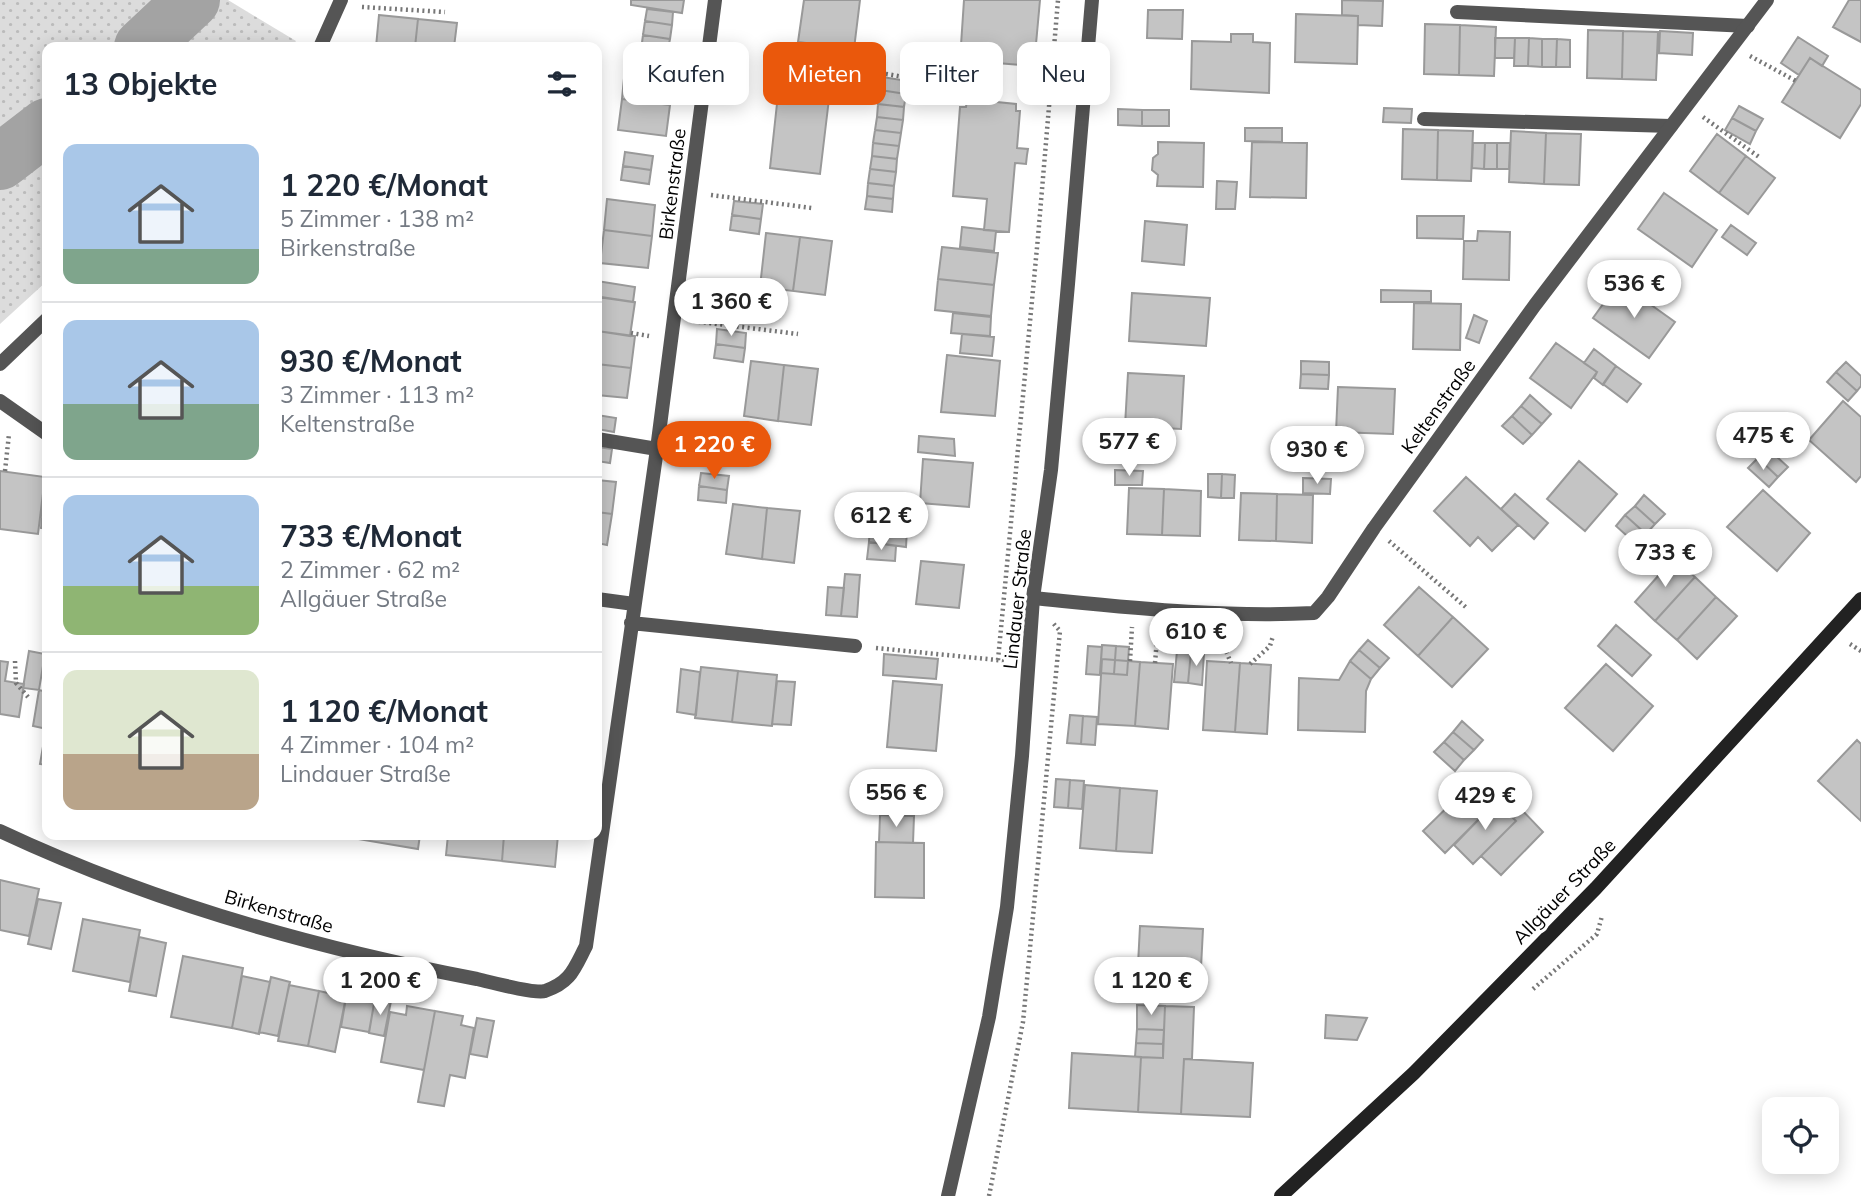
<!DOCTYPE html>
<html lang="de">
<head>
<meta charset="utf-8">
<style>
  :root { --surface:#fff; --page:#f6f6f7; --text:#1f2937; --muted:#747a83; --line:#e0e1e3; --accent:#ea580c }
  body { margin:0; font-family:Mulish,sans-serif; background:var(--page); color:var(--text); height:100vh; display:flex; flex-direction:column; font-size:26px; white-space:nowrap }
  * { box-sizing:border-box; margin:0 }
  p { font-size:23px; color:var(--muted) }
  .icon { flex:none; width:38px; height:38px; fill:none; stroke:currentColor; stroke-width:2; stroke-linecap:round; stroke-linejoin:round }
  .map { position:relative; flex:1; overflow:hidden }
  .details { position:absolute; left:42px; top:42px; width:560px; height:798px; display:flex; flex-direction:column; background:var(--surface); border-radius:14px; box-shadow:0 4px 18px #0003 }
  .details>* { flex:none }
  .guide { position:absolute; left:623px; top:42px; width:665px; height:63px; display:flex; gap:14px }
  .buttons { position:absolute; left:1762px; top:1097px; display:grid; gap:14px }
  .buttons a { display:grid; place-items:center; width:77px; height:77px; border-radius:14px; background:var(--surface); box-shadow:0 4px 18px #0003; font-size:35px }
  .price { position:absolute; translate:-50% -60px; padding:0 16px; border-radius:24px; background:#fff; color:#222; font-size:23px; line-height:46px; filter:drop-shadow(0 2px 4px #0008) }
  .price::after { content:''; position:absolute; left:50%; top:42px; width:21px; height:16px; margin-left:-10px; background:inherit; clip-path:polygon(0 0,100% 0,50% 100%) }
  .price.selected { background:var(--accent); color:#fff }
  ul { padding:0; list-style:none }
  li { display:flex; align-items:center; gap:21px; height:175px; padding:0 21px }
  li+li { border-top:2px solid var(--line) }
  li span { display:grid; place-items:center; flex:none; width:196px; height:140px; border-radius:14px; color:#555 }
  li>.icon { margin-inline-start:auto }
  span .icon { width:84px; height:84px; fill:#fffc; stroke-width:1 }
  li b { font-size:30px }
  h2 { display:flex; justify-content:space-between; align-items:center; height:84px; padding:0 21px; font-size:30px }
  .tag { padding:0 24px; border-radius:14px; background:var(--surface); box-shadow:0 4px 18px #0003; font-size:24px; line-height:63px }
  .tag.selected { background:var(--accent); color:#fff }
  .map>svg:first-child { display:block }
  .green { fill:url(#green-dots) }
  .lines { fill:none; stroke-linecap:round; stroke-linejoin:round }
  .river { stroke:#a3a3a3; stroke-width:56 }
  .building { fill:#c4c4c4; stroke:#999; stroke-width:2 }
  .path { stroke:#777; stroke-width:4.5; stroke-dasharray:2 3.5; stroke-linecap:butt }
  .service { stroke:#555; stroke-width:14 }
  .minor { stroke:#555; stroke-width:14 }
  .tertiary { stroke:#555; stroke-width:14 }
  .secondary { stroke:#222; stroke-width:14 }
  .labels { text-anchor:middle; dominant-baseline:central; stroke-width:6; stroke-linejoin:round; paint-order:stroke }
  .street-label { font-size:19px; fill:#000; stroke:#fff }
</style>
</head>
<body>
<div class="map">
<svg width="1861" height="1196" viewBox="0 0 1861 1196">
  <defs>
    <pattern id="green-dots" width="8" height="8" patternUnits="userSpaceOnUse" patternTransform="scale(1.75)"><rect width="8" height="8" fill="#dcdcdc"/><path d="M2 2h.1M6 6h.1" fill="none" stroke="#bbb" stroke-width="1.8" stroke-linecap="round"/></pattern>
  </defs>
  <rect width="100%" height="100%" fill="#fff"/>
  <path class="green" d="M0,0H228L296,41L292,47H47V281L0,324Z"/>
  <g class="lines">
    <path class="river" d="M142,47L192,0
      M0,162L47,126"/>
  </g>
  <path class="building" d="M631,0H684L682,13L631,5Z
    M804,0H860L854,49L798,42Z
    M964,0H1040L1034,66L960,60Z
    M1342,0L1383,1L1382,26L1358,25V16L1342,15Z
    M1849,0H1861V42L1833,27Z
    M647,9L673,12L672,25L645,21Z
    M1148,10H1183L1182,39L1147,38Z
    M1296,14L1358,16L1357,64L1295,62Z
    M379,15L418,19L415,47H376Z
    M418,19L457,23L454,47H415Z
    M645,21L672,25L670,39L643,35Z
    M1425,24L1460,25L1459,75L1424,74Z
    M1460,25L1496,27L1494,76L1459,75Z
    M1588,30L1623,31L1622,79L1587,78Z
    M1623,31L1658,32L1656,80L1622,79Z
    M1660,31L1693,33L1692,55L1659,53Z
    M1231,34H1253V42L1270,43L1269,93L1191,89L1192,41L1231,42Z
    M643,35L670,39L667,54L641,50Z
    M1798,37L1828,56L1822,66L1810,58L1799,75L1781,63Z
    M1495,38H1515L1514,58H1495Z
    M1515,38H1529L1528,66H1514Z
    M1529,38L1542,39V67L1528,66Z
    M1542,39H1557L1556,67H1542Z
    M1557,39L1570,40V67H1556Z
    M640,50L673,55L671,72L637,67Z
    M1810,58L1861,90V104L1840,138L1782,102Z
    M625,68L673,74L670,105L622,99Z
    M780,76L831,82L820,174L770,168Z
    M882,77L908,81L906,94L880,90Z
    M880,90L906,94L904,107L878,104Z
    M622,99L670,105L666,136L618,130Z
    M967,99L1016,104V111H1020L1017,148L1028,149L1027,155L1026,164L1015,163L1009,232L984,230L987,199L953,196L960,107H966Z
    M878,104L904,107L903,120L877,117Z
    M1739,106L1763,119L1756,131L1732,118Z
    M1384,108L1412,109L1411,123L1383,122Z
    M1118,109L1142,110V126L1118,125Z
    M1142,110H1169V126H1142Z
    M877,117L903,120L901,133L875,130Z
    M1732,118L1756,131L1750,144L1725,130Z
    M1245,128H1282V142L1245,141Z
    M1403,129L1438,130L1437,180L1402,179Z
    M875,130L901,133L899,146L873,143Z
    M1438,130L1473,131L1471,181L1437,180Z
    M1511,131L1546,133L1544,184L1509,182Z
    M1546,133L1581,134L1579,185L1544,184Z
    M1717,134L1746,156L1719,193L1690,171Z
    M1158,142L1204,143L1203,187L1157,186L1158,175L1152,170L1153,158L1158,154Z
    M1252,142L1307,143L1306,198L1250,197Z
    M873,143L899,146L897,159L872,156Z
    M1473,143H1485L1484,169L1472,168Z
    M1485,143H1497V169H1484Z
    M1497,143H1510L1509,169H1497Z
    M625,152L653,156L651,170L623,166Z
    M872,156L897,159L896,172L870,169Z
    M1746,156L1775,178L1748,214L1719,193Z
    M623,166L651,170L649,184L621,180Z
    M870,169L896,172L894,186L868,183Z
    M1217,181L1237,182L1235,209H1216Z
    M868,183L894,186L893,199L867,196Z
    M1664,193L1717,230L1692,267L1638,229Z
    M867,196L893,199L892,212L865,209Z
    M607,199L655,205L652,236L604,230Z
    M734,201L763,204L761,219L732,215Z
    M732,215L761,219L759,234L730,230Z
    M1417,216H1464L1463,239L1417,238Z
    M1145,221L1187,225L1184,265L1142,261Z
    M1731,225L1756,243L1747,255L1722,237Z
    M962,227L996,231L994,251L960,247Z
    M604,230L652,236L648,268L600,263Z
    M1478,231L1510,232L1509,280L1463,279L1464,241H1477Z
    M766,233L800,237L793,291L760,287Z
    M800,237L832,241L825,295L793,291Z
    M942,247L998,253L994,285L938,279Z
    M1630,266L1665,292L1656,303L1621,278Z
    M938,279L994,285L991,316L935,310Z
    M597,281L635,287L633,302L597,297Z
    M1619,282L1675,322L1649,358L1593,318Z
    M1381,290L1431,291V302H1381Z
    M1132,293L1210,298L1206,346L1129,341Z
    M601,297L635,302L630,336L597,331Z
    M1414,303L1461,304L1460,350L1413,349Z
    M953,313L991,317L990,336L951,333Z
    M1474,315L1487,321L1479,343L1466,338Z
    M717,329L746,333L745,348L716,344Z
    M597,331L635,336L631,368L597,364Z
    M962,334L994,337L992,356L960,353Z
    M1556,343L1597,372L1571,408L1530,378Z
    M716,344L745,348L743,362L714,358Z
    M1594,349L1616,366L1603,385L1594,378L1597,372L1584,363Z
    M947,355L1000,361L995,416L941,412Z
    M751,361L784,365L778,421L744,416Z
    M1301,361L1329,362V375L1301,374Z
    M1846,362L1861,376V386L1857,391L1836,372Z
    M597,364L631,368L627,398L597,395Z
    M784,365L818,369L811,425L778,421Z
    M1616,366L1641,384L1627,402L1603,384Z
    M1836,372L1857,391L1848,401L1827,382Z
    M1128,373L1184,376L1181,429L1125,426Z
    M1301,374L1329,375L1328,389L1300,388Z
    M1338,387L1395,389L1393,434L1336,432Z
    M1530,395L1551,414L1542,424L1521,406Z
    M1843,401L1861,417V476L1856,482L1809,440Z
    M1521,406L1542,424L1532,435L1512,416Z
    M597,415L616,418L614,432L597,429Z
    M1512,416L1532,435L1523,444L1502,426Z
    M919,436L954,439L955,456L918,452Z
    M597,447L612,449L610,463L597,461Z
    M1767,448L1788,467L1778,477L1758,458Z
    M1758,458L1778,477L1769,487L1748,468Z
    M923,459L973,463L969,507L920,503Z
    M1579,461L1617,494L1585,531L1547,499Z
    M1115,470L1143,471L1142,485H1115Z
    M0,471L45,477L38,534L0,529Z
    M701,473L729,476L727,490L699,486Z
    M1208,474H1222L1221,498L1208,497Z
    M1222,474L1235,475L1234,498H1221Z
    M1466,477L1518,525L1492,551L1478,537L1470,546L1434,511Z
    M1303,478L1331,479L1330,494L1303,493Z
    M597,480L616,482L612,514L597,512Z
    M699,486L727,490L726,503L698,500Z
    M1129,488L1164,489L1162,535L1127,534Z
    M1164,489L1201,491L1200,536L1162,535Z
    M1763,490L1810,533L1777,571L1727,527Z
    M1241,493L1277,494L1276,541L1239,540Z
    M1277,494L1313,495L1312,543L1276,541Z
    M1515,494L1548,523L1534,539L1501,509Z
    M1644,495L1665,514L1655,524L1635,506Z
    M44,499H47V529L41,528Z
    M733,504L767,508L762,559L726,554Z
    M1635,506L1655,524L1646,534L1625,515Z
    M767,508L800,511L794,563L762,559Z
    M597,512L612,514L607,545L597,543Z
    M1625,515L1646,534L1637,545L1616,526Z
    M870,526L907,529L906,547L869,542Z
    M869,542L896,546L895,561L867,559Z
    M1674,558L1695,577L1655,621L1635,602Z
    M921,561L964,565L959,608L916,604Z
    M845,574L860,575L857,617L841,616Z
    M1695,577L1716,597L1677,640L1655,621Z
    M828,587L844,588L841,616L826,615Z
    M1419,587L1453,617L1418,656L1384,625Z
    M1716,597L1737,616L1697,659L1677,640Z
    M1453,617L1488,649L1452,687L1418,656Z
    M1616,625L1651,655L1632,676L1598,646Z
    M1368,640L1389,658L1380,668L1359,650Z
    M1102,645L1116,646L1114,674L1100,673Z
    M1088,646L1102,647L1100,675L1086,674Z
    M1116,646L1129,647L1127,675L1114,674Z
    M1359,650L1380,668L1371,679L1350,661Z
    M29,651L45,654L39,690L23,688Z
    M1177,651L1191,652L1188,683L1174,682Z
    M1191,652L1204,653L1202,685L1188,683Z
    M884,654L938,659L936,679L883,675Z
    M1102,659L1140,662L1135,726L1098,724Z
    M0,661L8,662L5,681L24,684L19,717L0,714Z
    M1207,661L1240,663L1235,732L1203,730Z
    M1350,661L1371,679L1366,691L1365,732L1298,730L1299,678L1339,680Z
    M1140,662L1173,664L1168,729L1135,726Z
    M1240,663L1271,665L1267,734L1235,732Z
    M1606,664L1653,706L1613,751L1565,708Z
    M701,667L738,671L732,722L695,718Z
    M681,669L700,672L696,715L677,712Z
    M738,671L777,675L772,726L732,722Z
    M777,681L795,682L791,725L772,724Z
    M893,681L942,685L936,751L887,747Z
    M39,690L47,692V729L33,726Z
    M1070,715L1083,716L1081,744L1067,743Z
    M1083,716L1097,717L1095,745L1081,744Z
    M1462,721L1483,740L1474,750L1453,732Z
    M46,729H47V765L40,764Z
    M1453,732L1474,750L1464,760L1444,742Z
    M1857,740L1861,744V821L1818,781Z
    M1444,742L1464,760L1455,771L1434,752Z
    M1056,779L1070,780L1068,808L1054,807Z
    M1070,780L1084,781L1082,809L1068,808Z
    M1085,785L1120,788L1116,851L1080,848Z
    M1120,788L1157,791L1152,853L1116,851Z
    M1466,789L1488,810L1445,853L1423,831Z
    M1494,799L1516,821L1473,864L1454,845L1488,810L1485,808Z
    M1522,810L1543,832L1501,875L1481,856L1516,821L1513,818Z
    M880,815L914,816L913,843L879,842Z
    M359,835H420L418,849L358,839Z
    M448,835L469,837V835H504L502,861L446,855Z
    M504,835H558L555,867L502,861Z
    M876,842L924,843V898L875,897Z
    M0,880L39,889L29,936L0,930Z
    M38,899L61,903L51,949L28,944Z
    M83,919L140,930L130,982L73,971Z
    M1140,926L1203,929L1200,987L1137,984Z
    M139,937L166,943L156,996L129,991Z
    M183,956L243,968L232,1028L171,1017Z
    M242,976L270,982L259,1034L232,1028Z
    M271,977L290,982L278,1036L259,1032Z
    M289,985L319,991L308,1046L278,1041Z
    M319,991L346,997L335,1052L308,1046Z
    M347,992L375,998L369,1032L341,1027Z
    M375,998L391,1001L384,1036L369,1033Z
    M1137,1005L1165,1006L1164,1030L1137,1029Z
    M407,1006L435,1011L424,1070L381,1062L390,1012L406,1015Z
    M1165,1006L1194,1007L1192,1059H1184L1181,1114L1138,1112L1141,1057L1163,1058Z
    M435,1011L463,1016L461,1025L474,1028L465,1078L450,1075L444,1106L418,1102Z
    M1326,1015L1367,1018L1357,1040L1325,1038Z
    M477,1018L494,1021L487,1057L470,1054Z
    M1137,1029L1164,1030L1163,1044L1136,1043Z
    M1136,1043L1163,1044V1058L1135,1057Z
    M1072,1053L1141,1057L1138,1112L1069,1108Z
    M1184,1059L1253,1063L1250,1117L1181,1114Z"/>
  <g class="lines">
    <path class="path" d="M362,7L445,12
      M1750,56L1796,81
      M853,75L881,73L949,85
      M1703,117L1759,157
      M711,195L812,208
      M693,321L798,334
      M631,333L649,336
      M5,471L9,434
      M1389,541L1468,609
      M1216,635L1215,639L1223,644L1231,663
      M1850,644L1861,651
      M876,648L1007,661
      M998,660L1038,237L1058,0
      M15,661L16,683L28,697
      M1130,661L1132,627
      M1155,663L1157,639H1167L1168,632
      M1250,664L1270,646L1273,636
      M1533,989L1597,934L1602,916
      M989,1196L1023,1022L1060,631L1053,623"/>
    <path class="service" d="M1457,12L1748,26
      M1424,119L1671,126
      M597,439L657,449"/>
    <path class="minor" d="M320,47L341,0
      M0,364L47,319
      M0,401L47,434
      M1033,598C1126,607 1220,618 1314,613L1328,597L1374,528L1535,305L1767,0
      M597,599L634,604
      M631,623L855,646
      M0,831C151,902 314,948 477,979C490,982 535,994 545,991C571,982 574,969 586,946L657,449L715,0"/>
    <path class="tertiary" d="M948,1196L989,1017L1007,907L1022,756L1033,598L1051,470L1068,284L1092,0"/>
    <path class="secondary" d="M1281,1196L1414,1073L1596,888L1861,599"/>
  </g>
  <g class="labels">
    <g class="street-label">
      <text transform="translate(672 184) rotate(-83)">Birkenstraße</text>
      <text transform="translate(1438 406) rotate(-54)">Keltenstraße</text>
      <text transform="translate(1017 599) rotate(-84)">Lindauer Straße</text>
      <text transform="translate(1564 891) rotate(-46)">Allgäuer Straße</text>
      <text transform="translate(279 911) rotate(16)">Birkenstraße</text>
    </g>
  </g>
</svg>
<div class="buttons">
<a><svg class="icon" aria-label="locate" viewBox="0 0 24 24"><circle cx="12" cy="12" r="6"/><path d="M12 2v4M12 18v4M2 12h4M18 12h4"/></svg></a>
</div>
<b class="price" style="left:1634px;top:320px">536 €</b>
<b class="price" style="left:731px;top:338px">1 360 €</b>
<b class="price" style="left:1763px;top:472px">475 €</b>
<b class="price" style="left:1129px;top:478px">577 €</b>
<b class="price selected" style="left:714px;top:481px">1 220 €</b>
<b class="price" style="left:1317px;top:486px">930 €</b>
<b class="price" style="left:881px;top:552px">612 €</b>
<b class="price" style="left:1665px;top:589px">733 €</b>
<b class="price" style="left:1196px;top:668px">610 €</b>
<b class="price" style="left:896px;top:829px">556 €</b>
<b class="price" style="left:1485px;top:832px">429 €</b>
<b class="price" style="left:380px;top:1017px">1 200 €</b>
<b class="price" style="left:1151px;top:1017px">1 120 €</b>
<div class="guide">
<a class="tag">Kaufen</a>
<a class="tag selected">Mieten</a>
<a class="tag">Filter</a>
<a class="tag">Neu</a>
</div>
<section class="details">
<h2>13 Objekte<svg class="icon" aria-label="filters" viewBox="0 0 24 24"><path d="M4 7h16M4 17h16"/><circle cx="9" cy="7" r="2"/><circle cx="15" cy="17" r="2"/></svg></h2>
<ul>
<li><span style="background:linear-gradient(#a9c7e8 75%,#7fa58c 0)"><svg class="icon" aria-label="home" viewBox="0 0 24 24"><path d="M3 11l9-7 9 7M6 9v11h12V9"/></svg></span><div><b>1 220 €/Monat</b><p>5 Zimmer · 138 m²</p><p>Birkenstraße</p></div></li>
<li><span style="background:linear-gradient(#a9c7e8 60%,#7fa58c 0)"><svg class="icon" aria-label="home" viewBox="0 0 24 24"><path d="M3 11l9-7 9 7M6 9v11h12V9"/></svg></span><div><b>930 €/Monat</b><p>3 Zimmer · 113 m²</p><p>Keltenstraße</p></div></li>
<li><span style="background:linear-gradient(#a9c7e8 65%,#8fb573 0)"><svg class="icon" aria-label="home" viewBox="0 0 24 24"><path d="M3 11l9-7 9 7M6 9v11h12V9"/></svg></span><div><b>733 €/Monat</b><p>2 Zimmer · 62 m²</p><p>Allgäuer Straße</p></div></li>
<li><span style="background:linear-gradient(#dfe7d0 60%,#b9a48a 0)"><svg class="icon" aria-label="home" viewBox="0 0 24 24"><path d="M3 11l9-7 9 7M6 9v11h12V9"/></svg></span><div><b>1 120 €/Monat</b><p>4 Zimmer · 104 m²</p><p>Lindauer Straße</p></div></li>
</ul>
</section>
</div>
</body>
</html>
